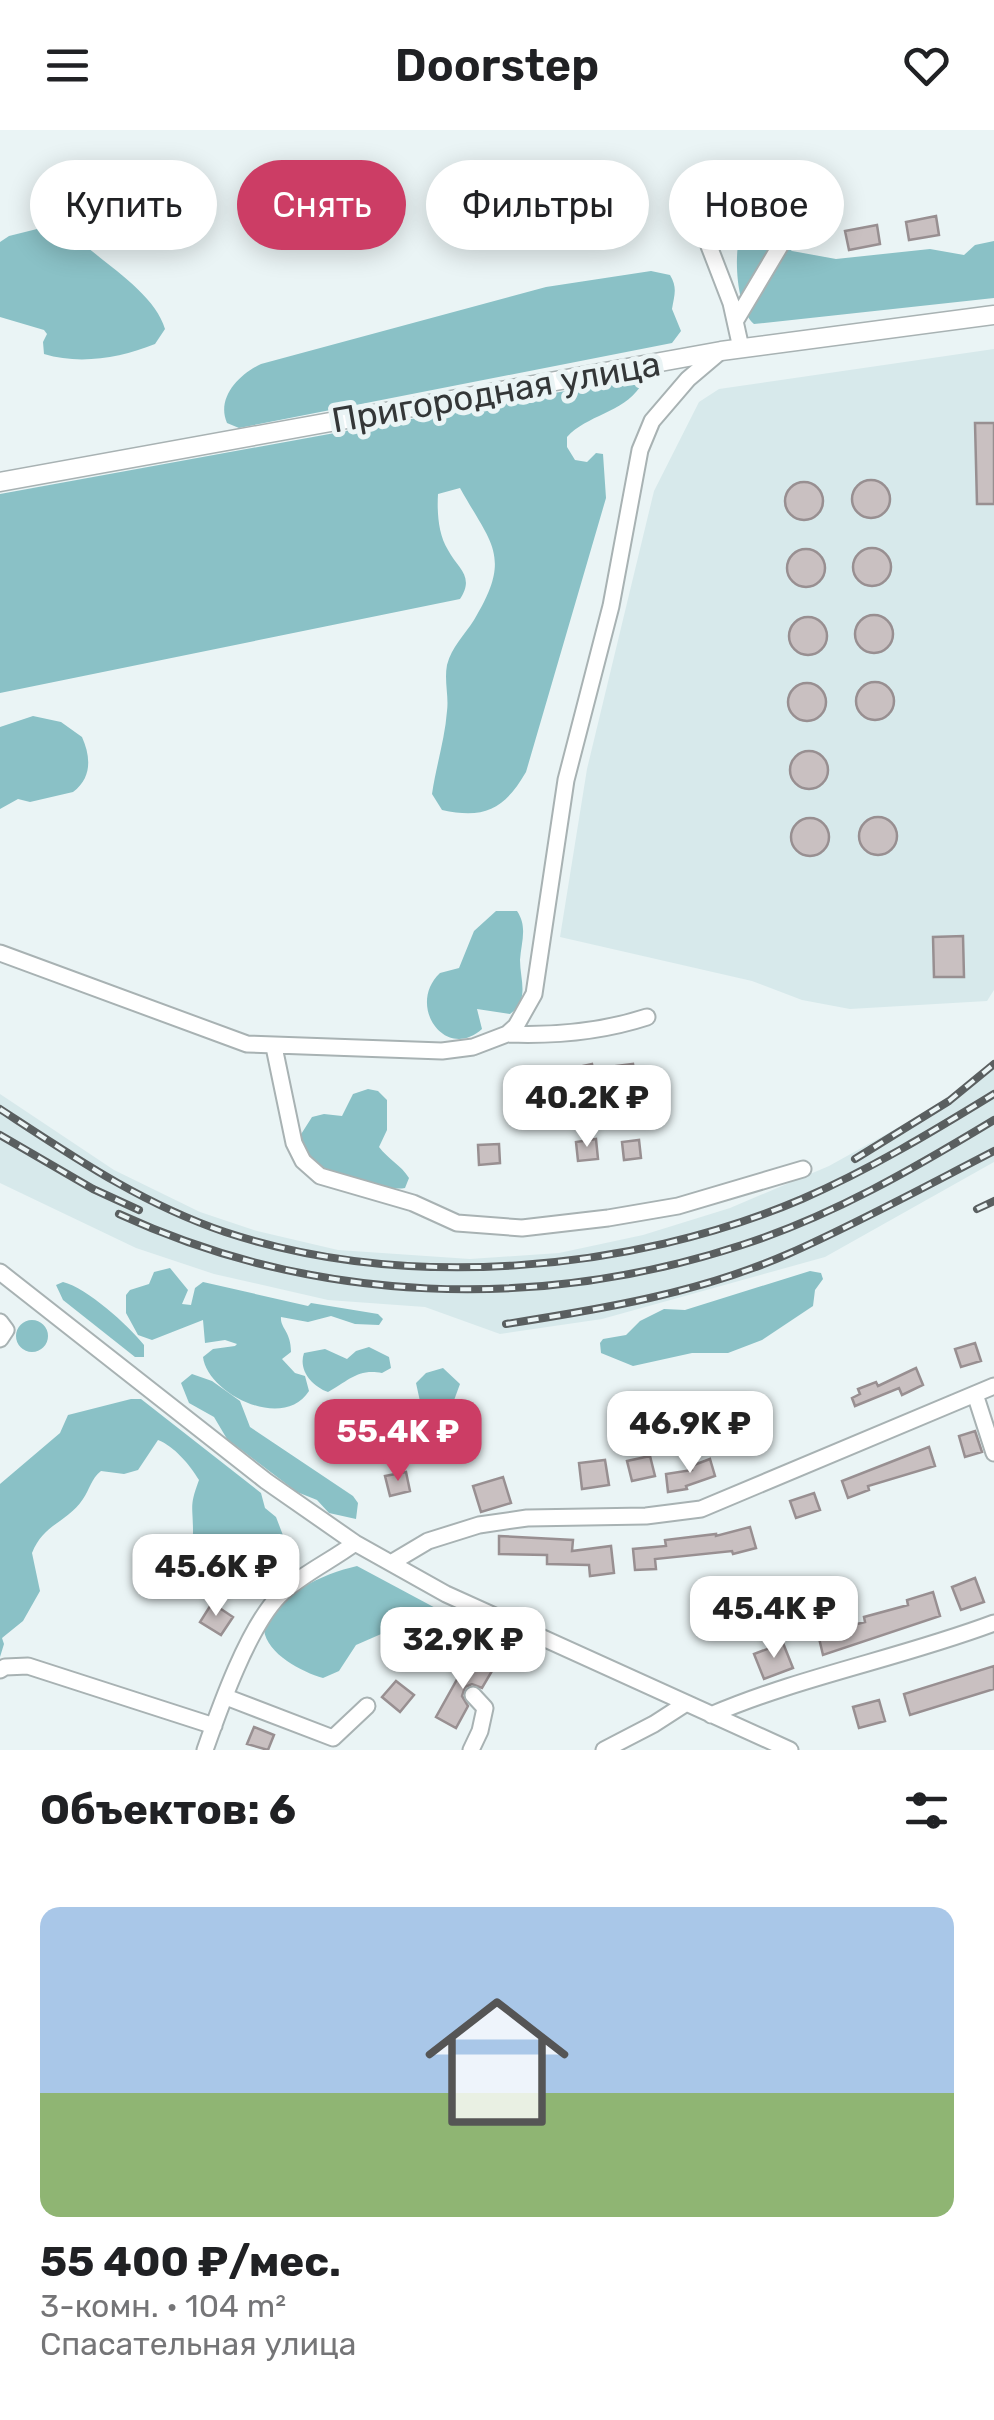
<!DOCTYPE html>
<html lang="ru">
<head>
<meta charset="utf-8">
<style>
  :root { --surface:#fff; --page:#f6f6f6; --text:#202124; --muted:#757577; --accent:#cc3d65 }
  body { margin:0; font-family:Rubik,sans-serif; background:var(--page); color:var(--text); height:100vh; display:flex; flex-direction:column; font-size:38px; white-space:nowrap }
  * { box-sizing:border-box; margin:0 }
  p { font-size:32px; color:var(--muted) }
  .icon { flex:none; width:55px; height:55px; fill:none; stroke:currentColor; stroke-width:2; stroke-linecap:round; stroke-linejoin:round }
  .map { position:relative; height:1620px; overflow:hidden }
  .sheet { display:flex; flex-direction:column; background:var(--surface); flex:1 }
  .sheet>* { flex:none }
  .guide { position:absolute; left:30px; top:30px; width:935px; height:90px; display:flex; gap:20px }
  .price { position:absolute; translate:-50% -85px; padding:0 22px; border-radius:20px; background:#fff; color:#222; font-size:32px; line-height:65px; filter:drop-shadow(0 2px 5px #0008) }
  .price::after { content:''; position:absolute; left:50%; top:60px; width:30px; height:22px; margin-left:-15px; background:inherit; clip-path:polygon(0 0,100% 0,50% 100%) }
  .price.selected { background:var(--accent); color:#fff }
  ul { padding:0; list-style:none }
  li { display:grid; align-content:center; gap:20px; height:530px; padding:0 40px }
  li span { display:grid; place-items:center; height:310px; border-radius:20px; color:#555 }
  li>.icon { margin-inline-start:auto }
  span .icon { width:180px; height:180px; fill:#fffc; stroke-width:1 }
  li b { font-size:42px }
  h2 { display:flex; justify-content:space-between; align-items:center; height:120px; padding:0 40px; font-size:42px }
  .tag { padding:0 35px; border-radius:45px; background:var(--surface); box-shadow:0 5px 25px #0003; font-size:35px; line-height:90px }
  .tag.selected { background:var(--accent); color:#fff }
  header { display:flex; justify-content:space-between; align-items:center; height:130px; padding:0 40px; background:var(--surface); font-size:45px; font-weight:600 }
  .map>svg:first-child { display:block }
  .built { fill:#d7e9eb }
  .forest { fill:#8ac1c6 }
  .building { fill:#c9c0c1; stroke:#988f91; stroke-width:2.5 }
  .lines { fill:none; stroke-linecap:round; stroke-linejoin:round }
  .minor-casing { stroke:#a8b2b3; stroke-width:19 }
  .major-casing { stroke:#a8b2b3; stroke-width:21 }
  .minor { stroke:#fff; stroke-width:15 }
  .major { stroke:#fff; stroke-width:18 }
  .rail-casing { stroke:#5a5f60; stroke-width:8 }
  .rail { stroke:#eaf4f5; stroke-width:4; stroke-dasharray:11; stroke-linecap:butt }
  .labels { text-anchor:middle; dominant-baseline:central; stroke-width:10; stroke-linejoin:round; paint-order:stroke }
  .street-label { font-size:35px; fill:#343738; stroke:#eaf4f5 }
</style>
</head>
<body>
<header><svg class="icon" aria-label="menu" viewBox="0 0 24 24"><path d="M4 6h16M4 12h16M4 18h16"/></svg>Doorstep<svg class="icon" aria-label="heart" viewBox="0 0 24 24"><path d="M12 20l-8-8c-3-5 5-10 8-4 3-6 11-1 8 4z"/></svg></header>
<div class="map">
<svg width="994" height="1620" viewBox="0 0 994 1620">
  <rect width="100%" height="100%" fill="#eaf4f5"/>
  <path class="built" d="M994,219V860L987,871L850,879L802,870L752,851L560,807L587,639L654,361L699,272L719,259Z
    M994,937V1032L825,1127L602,1189L500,1204L425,1177L328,1170L214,1144L136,1118L0,1053V964L114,1040L200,1082L257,1101L338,1120L470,1129L559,1123L643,1105L730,1078L829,1036L928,981Z"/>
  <path class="forest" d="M750,95L765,100L792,121L836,129L930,119L964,125L975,115L994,111V168L754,194C736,180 732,117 743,98Z
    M41,98L64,100L74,106C102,132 155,163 165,199L155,214C120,228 80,235 44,224L43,212L47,204L44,200L0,187V112L9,106Z
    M651,141L670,145C678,158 674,166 672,179L681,201L672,213L239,298L227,293C216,268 239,244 261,234L546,157Z
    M620,251L639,252L640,257C622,283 587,285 567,307V317L575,330L587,332L596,323L603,324L606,368L526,642C504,680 484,689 442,680L432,664C436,636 445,609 447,581C449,566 444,551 447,535C452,516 464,506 474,490C513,426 491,414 460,358L438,364C437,381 438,404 448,420C458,439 475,446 460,469L0,563V364Z
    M33,586L61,592L82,607C91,627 92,648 73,662L30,672L18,669L0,679V597Z
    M496,781H517C528,797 521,813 520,830C520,850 530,870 510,884L477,879L482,899C445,932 406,875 440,843L459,838L474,801Z
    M368,959L378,961L387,970V1000L379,1017C388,1029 401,1035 409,1048L405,1058C387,1062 322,1045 310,1031C305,1025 302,1016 298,1009L312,987L324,984L342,986L353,964Z
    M170,1138L188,1160L182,1174L191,1175L195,1158L203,1152L308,1176L311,1173L378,1184L383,1189L379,1195L355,1194L331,1186L308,1192L281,1187C280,1198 291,1201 291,1222L282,1229L295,1243L305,1246L309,1261C283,1302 207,1263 203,1227L213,1219L235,1216L237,1214L225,1210L205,1213L203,1190L152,1210L138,1205L126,1183V1165L130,1160L149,1154L154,1142Z
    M810,1141L821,1143L823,1149L815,1160L813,1176L762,1210L728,1223H692L633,1236L601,1223L600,1213L603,1209L626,1205L640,1191L664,1179L685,1180Z
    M63,1152C87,1158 128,1195 144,1215V1227H135L63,1170L56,1155Z
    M16 1206a16 16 0 1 1 32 0a16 16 0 1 1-32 0Z
    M369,1217L389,1227L391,1238L382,1243C358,1238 348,1251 328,1262C312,1256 298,1240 304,1223L325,1219L347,1229L356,1221Z
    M443,1238L460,1254L453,1273L455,1298C437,1317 417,1335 390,1323C381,1298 405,1289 421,1276L416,1253L426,1243Z
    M192,1244L212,1251L240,1271L250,1297L353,1366L358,1373L356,1389L329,1383L317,1370L297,1362L227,1309L214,1287L189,1273L181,1253Z
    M131,1269H141L261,1363L265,1378L276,1387L289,1421L295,1428V1442C282,1450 268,1465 254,1468L194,1429C190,1418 193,1413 193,1402C193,1375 189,1377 199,1350C190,1335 174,1316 158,1310L138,1340L124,1344L101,1341C91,1349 90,1359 83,1369C67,1393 44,1393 32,1423L40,1461L23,1491L2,1508L4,1514L0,1527V1354L60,1303L68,1285Z
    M357,1436L456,1489L458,1500L448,1521L432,1524L402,1504L388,1501L356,1515L339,1541L323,1548C302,1542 267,1524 264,1500C278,1464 322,1444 357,1436Z"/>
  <path class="building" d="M936,86L939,105L909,110L906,92Z
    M877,95L880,114L849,120L845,101Z
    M975,293H994V374H977Z
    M852 369a19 19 0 1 1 38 0a19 19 0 1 1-38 0Z
    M785 371a19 19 0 1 1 38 0a19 19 0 1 1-38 0Z
    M853 437a19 19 0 1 1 38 0a19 19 0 1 1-38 0Z
    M787 438a19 19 0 1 1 38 0a19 19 0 1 1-38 0Z
    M855 504a19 19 0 1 1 38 0a19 19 0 1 1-38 0Z
    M789 506a19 19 0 1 1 38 0a19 19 0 1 1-38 0Z
    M856 571a19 19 0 1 1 38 0a19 19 0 1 1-38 0Z
    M788 572a19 19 0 1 1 38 0a19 19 0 1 1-38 0Z
    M790 640a19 19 0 1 1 38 0a19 19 0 1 1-38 0Z
    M859 706a19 19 0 1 1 38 0a19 19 0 1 1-38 0Z
    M791 707a19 19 0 1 1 38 0a19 19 0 1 1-38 0Z
    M963,806L964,847H934L933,807Z
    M592,934L593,939L633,934L636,952L614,956L613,947L577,955L574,938Z
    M596,1009L598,1029L578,1031L576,1012Z
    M639,1010L641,1028L624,1030L622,1012Z
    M499,1014L500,1033L479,1035L478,1015Z
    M975,1213L981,1231L961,1237L955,1219Z
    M916,1238L923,1255L902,1265L899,1258L855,1276L852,1268L860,1264L858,1259L876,1252L878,1256Z
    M975,1301L982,1322L965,1327L959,1306Z
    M929,1317L935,1336L868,1356L869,1360L848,1368L842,1351Z
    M650,1326L655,1346L632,1351L627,1331Z
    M710,1329L715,1346L686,1356L687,1359L668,1362L666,1344L692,1340L691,1336Z
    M605,1330L609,1355L582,1359L579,1333Z
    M406,1342L410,1361L390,1366L385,1346Z
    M503,1347L511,1373L481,1382L473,1356Z
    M814,1363L820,1380L796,1388L790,1371Z
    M750,1397L756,1418L733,1424L732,1421L655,1429L656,1439L635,1440L633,1419L666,1416L665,1410L716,1404V1406Z
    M499,1406L573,1410L572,1421L611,1416L614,1443L590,1446L589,1435L547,1434V1425L499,1424Z
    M975,1448L984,1472L961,1480L952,1457Z
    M933,1462L940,1486L823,1525L818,1504L865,1492L864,1487L908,1475L907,1470Z
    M212,1473L233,1487L221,1505L200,1492Z
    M783,1513L793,1538L764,1549L754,1524Z
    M469,1528L492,1541L482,1558L472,1554L465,1557L462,1566L468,1576L456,1598L436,1587Z
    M994,1536V1559L910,1585L904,1564Z
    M396,1551L414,1565L400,1582L382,1567Z
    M879,1570L885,1591L859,1598L853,1577Z
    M254,1597L274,1605L268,1620L247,1614Z"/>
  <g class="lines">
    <g class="minor-casing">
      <path id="minor" d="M709,116L731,173L741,218
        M736,190L798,86
        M0,823L247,914L442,921L473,917L507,904L516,896L534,864L566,650L611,476L640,320L652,291L688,249L721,221
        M507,904C556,906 601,902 647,887
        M274,917L294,1013L303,1031L320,1046L413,1073L457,1093L522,1098L608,1088L678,1076L803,1039
        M0,1142L266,1351L355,1413L446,1464L790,1620
        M0,1192L6,1200L0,1209
        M975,1264L994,1323
        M391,1433L428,1411L479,1395L527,1388L646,1386L701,1379L994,1256
        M0,1540L5,1537L28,1536L214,1596
        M226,1567L333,1608L367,1576
        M711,1585C802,1546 901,1528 994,1493
        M205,1620C220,1577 248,1498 279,1466C300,1445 331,1431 355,1413
        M471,1620L480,1601L485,1578L473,1565
        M604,1620L654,1594L685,1574"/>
    </g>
    <g class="major-casing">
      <path id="major" d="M0,352L721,221L994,185"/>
    </g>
    <use href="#minor" class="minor"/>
    <use href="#major" class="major"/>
    <g class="rail-casing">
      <path id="rail" d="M0,979C72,1026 142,1074 225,1102C405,1161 629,1143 802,1069C869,1040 932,1002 994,964
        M0,1005L93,1059L139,1080
        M855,1029L949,971L994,934
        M977,1079L994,1071
        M119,1084C315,1174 537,1182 742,1115C832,1086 913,1039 994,990
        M506,1194C602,1179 699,1163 788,1124C858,1093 926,1056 994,1021"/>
    </g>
    <use href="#rail" class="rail"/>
  </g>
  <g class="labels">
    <g class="street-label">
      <text transform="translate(496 262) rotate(-10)">Пригородная улица</text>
    </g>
  </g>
</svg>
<b class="price" style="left:587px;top:1020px">40.2K ₽</b>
<b class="price" style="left:690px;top:1346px">46.9K ₽</b>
<b class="price selected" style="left:398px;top:1354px">55.4K ₽</b>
<b class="price" style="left:216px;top:1489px">45.6K ₽</b>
<b class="price" style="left:774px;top:1531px">45.4K ₽</b>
<b class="price" style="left:463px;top:1562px">32.9K ₽</b>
<div class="guide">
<a class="tag">Купить</a>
<a class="tag selected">Снять</a>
<a class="tag">Фильтры</a>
<a class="tag">Новое</a>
</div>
</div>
<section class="sheet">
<h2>Объектов: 6<svg class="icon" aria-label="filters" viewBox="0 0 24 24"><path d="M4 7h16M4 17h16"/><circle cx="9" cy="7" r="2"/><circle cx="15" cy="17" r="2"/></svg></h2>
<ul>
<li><span style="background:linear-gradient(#a9c7e8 60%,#8fb573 0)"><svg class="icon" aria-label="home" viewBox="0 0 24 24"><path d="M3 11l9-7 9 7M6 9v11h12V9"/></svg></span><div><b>55 400 ₽/мес.</b><p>3-комн. · 104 m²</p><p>Спасательная улица</p></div></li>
</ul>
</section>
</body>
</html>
